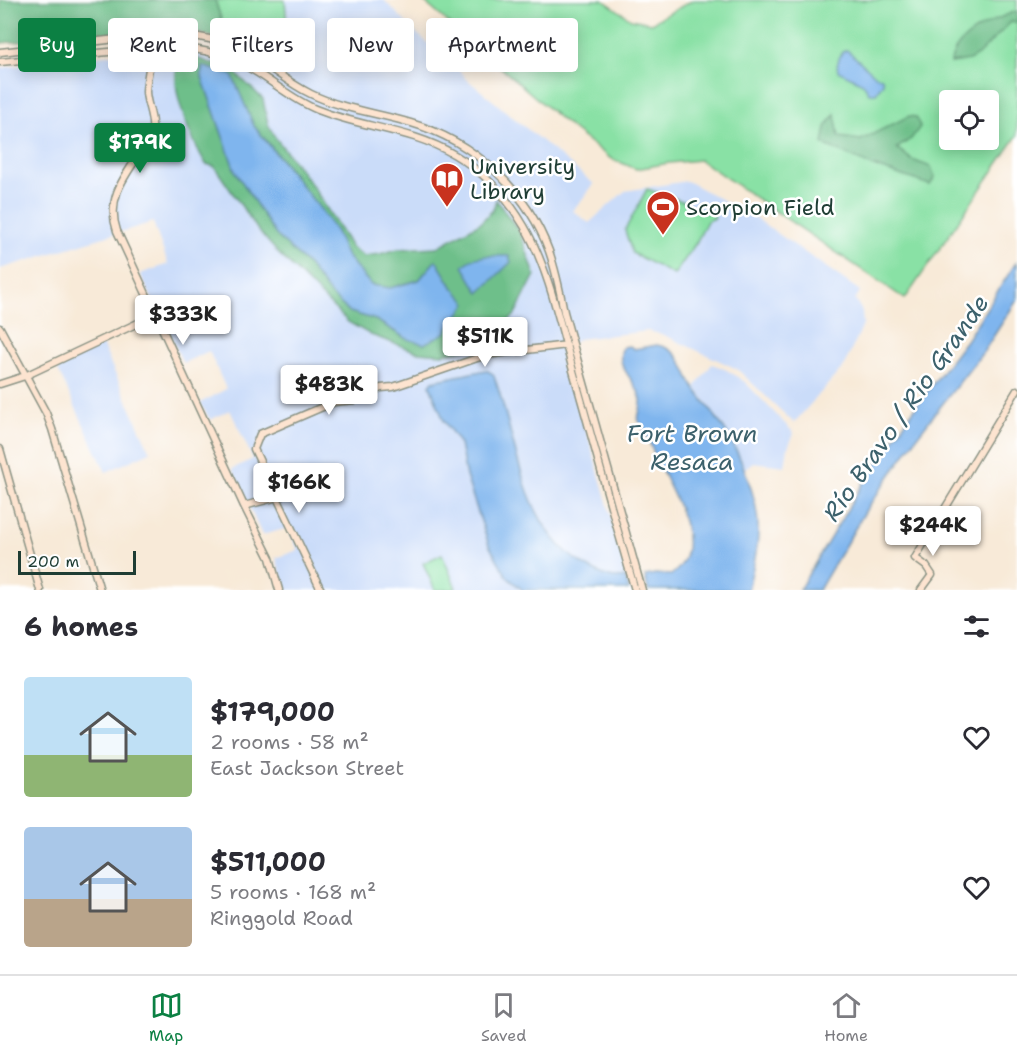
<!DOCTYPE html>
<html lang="en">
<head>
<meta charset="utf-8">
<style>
  :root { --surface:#fff; --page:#f2f2f3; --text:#2b2b33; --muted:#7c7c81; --line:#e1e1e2; --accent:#0b8043 }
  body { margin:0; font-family:"Shantell Sans",sans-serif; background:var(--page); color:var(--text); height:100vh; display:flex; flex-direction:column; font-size:22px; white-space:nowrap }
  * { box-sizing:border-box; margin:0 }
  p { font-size:20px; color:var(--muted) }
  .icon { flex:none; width:33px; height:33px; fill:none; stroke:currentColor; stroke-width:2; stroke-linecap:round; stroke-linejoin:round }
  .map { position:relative; height:590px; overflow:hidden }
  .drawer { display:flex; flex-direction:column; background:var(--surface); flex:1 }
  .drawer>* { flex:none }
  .hud { position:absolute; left:18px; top:18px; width:600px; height:54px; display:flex; gap:12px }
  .controls { position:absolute; left:939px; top:90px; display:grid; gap:12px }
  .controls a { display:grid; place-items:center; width:60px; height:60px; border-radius:6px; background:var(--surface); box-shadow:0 3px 15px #0003; font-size:30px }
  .scale { position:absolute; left:18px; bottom:15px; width:118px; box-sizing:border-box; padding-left:6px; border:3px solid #1f3d34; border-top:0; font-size:16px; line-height:21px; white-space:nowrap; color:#1f3d34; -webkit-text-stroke:4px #fff; paint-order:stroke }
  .price { position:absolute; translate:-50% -51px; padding:0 14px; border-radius:6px; background:#fff; color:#222; font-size:20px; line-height:39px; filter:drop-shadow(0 2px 3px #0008) }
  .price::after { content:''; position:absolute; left:50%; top:36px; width:18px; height:14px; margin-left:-9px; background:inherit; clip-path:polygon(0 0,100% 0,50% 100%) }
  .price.active { background:var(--accent); color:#fff }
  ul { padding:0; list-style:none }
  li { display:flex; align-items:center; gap:18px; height:150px; padding:0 24px }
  li span { display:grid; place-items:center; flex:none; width:168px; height:120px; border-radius:6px; color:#555 }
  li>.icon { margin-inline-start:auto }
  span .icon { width:72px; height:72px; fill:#fffc; stroke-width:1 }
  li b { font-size:26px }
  h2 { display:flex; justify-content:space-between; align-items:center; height:72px; padding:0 24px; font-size:26px }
  .pill { padding:0 21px; border-radius:6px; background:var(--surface); box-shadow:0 3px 15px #0003; font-size:21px; line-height:54px }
  .pill.active { background:var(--accent); color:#fff }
  .tab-bar { display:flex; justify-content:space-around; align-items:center; height:84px; border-top:2px solid var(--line); background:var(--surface); font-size:16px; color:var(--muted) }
  .tab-bar a { display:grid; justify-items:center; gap:3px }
  .tab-bar .active { color:var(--accent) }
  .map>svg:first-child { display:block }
  .built { fill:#cadcf9 }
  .green { fill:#89e1a5; stroke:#548f6c; stroke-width:1.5; fill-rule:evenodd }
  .forest { fill:#6ebf8a; stroke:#467e5f; stroke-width:1.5; fill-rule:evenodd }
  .water { fill:#7fb5ee; stroke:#4f7991; stroke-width:1.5 }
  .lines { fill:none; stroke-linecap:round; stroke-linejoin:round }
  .secondary-casing { stroke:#8c9486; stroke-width:9 }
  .secondary { stroke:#fde4d0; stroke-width:6 }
  .labels { text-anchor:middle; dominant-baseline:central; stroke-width:5; stroke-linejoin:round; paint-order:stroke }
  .poi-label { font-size:22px; fill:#1f3d34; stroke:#fff; text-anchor:start }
  .water-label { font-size:24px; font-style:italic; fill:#3c616c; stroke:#fff }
</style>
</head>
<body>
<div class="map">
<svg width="1017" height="590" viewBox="0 0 1017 590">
  <rect width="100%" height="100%" fill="#fff"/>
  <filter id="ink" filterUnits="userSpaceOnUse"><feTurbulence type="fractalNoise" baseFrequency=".0167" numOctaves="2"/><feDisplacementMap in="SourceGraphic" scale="12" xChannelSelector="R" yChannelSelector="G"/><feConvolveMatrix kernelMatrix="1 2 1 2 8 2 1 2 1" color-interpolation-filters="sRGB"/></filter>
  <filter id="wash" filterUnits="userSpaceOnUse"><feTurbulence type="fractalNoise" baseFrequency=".008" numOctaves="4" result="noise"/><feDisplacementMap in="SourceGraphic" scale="24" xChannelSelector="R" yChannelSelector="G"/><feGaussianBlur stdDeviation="1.35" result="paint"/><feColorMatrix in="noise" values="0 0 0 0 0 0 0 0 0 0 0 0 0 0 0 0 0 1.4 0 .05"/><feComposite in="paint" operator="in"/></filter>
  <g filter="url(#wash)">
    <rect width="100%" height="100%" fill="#f8ead8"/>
    <path class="built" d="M285,0H384L414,31L464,75V77L594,184L573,211L589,223L625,191L687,181L754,217L860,291L855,300L862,311L863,325L844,366L794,423L737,369L664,335L648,331L578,339L564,351L632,590H285L276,558L298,550L288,528L262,535L232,469L253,459L230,410L210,420L200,403L226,389L209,351L183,363L140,274L168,264L153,222L0,269V68L31,64V62L171,49L214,54L244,67L267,82L281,67L286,48L287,19Z
      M102,344L150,452L106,472L56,366Z
      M712,364L727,370L745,382L793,432L794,434L788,447L785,466L753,462L744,469L725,429L695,387Z"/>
    <path class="green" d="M215,0H285C287,23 289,48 280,69L250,50L228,41Z
      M422,0H603L631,19L651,23L693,0H1017V136L905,299L700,160L669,163L636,169L610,158L570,127ZM950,100H988V140H950Z
      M647,189L685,202L705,213L712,211L715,218L707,221L696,243L674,275L632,253L625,230Z
      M442,554L456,588L451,590H435L423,563Z"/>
    <path class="forest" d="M0,0H215L228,41L181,29L0,43Z
      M1017,11V22H1011L978,55L969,60L951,63C953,36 995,19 1017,11Z
      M185,54L233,71L263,99L268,124L275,137L312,185L351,247L364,256L380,254L398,249L438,247L480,223L493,210L496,200L520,232L535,275L514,316L493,333L467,349L443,354L418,352L371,335L348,322L278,253L258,230L214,166L206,164C193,143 160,74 185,54ZM202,66L232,75L254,126L290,170L336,232L346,255L371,285L390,288L419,280L436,261L451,285L466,303L407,339L376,320L350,312L331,295L308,265L276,235L235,171L202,77Z
      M835,114L839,137L861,140L909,116L916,117L920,127L911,139L897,148L912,160L931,167L935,177L930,185L870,165L823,144L826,127Z"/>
    <path class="water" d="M847,50L875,75L882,78L883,83L876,93H869L863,83L838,71C836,64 839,59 842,52Z
      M202,66L232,75L254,126L321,210L336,232L346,255L371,285L390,288L419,280L436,260L451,285L467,303L445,333L424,344L407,339L376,320L350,312L331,295L308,265L276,235L235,171L202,77Z
      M485,256H509L511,262L479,293L463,266L472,259Z
      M1017,261V300L984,351L919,434L866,510L819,590H799L865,480L920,401L967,339Z
      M657,345C681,349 683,369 694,387C704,402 716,416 726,432C741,456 758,499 758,527C759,548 752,570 748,590H648L645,576L655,574L671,575C709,549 671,491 657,461C651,447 647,432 638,420C638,414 642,406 641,400C638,381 613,367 623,347L630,346L634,349Z
      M486,370L493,374C519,441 519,532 591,569C604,575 611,580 625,577L629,590H523L508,578L489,545L466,476L460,444L444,421L430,385L433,381Z"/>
  </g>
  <g filter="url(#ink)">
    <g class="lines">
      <g class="secondary-casing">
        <path id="secondary" d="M150,36C154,55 147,72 146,91C146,104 154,116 152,131C151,139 145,145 141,152C124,177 106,199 117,231L244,506L270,558L279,590
          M0,52C36,48 72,44 108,40C136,37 166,32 194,36C214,39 236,46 254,57C273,69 290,84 311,94C342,109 378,113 411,123C473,141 526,189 549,251C556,271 560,291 564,312L642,590
          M0,62L152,48C190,46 224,51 256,72C277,85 295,101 318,110C363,128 412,129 455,155C484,172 507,197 524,226C547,265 560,323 572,367C593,441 613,516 635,590
          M0,328L46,413L52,429L100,590
          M0,384L25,376L155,315
          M0,449L40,590
          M244,506L278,497
          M321,590L254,449L260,434L334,402L355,400L381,388L393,387L486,355L567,345
          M921,590L932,575L926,566L915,558L1017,390"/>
      </g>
      <use href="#secondary" class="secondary"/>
    </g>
  </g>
  <defs>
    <g id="library-pin" transform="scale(1.725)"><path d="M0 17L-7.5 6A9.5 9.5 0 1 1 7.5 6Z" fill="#c8321e" stroke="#fff"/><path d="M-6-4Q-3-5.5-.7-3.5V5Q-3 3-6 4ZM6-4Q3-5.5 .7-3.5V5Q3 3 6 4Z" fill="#fff"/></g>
    <g id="stadium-pin" transform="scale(1.725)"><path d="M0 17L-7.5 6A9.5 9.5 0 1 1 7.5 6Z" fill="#c8321e" stroke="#fff"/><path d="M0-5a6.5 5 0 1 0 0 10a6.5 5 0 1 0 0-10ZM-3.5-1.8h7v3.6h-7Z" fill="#fff"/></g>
  </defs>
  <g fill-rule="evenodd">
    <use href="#library-pin" x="447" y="179"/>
    <use href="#stadium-pin" x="663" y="207"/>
  </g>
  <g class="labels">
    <g class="poi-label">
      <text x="470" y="166">University<tspan x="470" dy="25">Library</tspan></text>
      <text x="686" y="207">Scorpion Field</text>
    </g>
    <g class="water-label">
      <text transform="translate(906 408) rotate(-55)">Río Bravo / Rio Grande</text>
      <text x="692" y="434">Fort Brown<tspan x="692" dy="28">Resaca</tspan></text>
    </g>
  </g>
</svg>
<div class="controls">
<a><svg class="icon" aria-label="locate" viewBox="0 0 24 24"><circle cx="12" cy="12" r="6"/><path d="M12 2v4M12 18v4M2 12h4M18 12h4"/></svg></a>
</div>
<div class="scale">200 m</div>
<b class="price active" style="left:140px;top:174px">$179K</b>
<b class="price" style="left:183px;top:346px">$333K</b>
<b class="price" style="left:485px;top:368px">$511K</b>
<b class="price" style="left:329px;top:416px">$483K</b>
<b class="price" style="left:299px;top:514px">$166K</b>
<b class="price" style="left:933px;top:557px">$244K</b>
<div class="hud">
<a class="pill active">Buy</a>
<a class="pill">Rent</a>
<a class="pill">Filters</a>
<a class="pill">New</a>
<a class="pill">Apartment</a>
</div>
</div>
<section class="drawer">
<h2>6 homes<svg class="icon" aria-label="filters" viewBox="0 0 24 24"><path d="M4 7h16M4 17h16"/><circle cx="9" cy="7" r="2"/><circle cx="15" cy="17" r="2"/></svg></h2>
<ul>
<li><span style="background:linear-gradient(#bfe0f5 65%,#8fb573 0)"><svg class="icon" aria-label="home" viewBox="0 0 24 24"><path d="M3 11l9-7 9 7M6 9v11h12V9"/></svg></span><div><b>$179,000</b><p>2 rooms · 58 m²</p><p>East Jackson Street</p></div><svg class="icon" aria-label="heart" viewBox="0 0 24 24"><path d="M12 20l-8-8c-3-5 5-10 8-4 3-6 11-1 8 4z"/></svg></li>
<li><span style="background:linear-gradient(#a9c7e8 60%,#b9a48a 0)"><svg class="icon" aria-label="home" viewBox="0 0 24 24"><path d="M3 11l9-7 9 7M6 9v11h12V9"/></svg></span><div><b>$511,000</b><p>5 rooms · 168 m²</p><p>Ringgold Road</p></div><svg class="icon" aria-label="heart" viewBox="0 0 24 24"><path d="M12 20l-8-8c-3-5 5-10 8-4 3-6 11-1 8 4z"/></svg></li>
</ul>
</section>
<nav class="tab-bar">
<a class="active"><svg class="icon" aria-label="map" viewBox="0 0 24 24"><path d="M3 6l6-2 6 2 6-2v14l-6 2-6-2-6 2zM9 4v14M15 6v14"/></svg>Map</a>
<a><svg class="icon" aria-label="saved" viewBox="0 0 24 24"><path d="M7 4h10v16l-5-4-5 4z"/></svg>Saved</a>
<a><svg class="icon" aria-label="home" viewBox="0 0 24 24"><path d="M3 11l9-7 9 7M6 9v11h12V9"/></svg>Home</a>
</nav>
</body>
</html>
